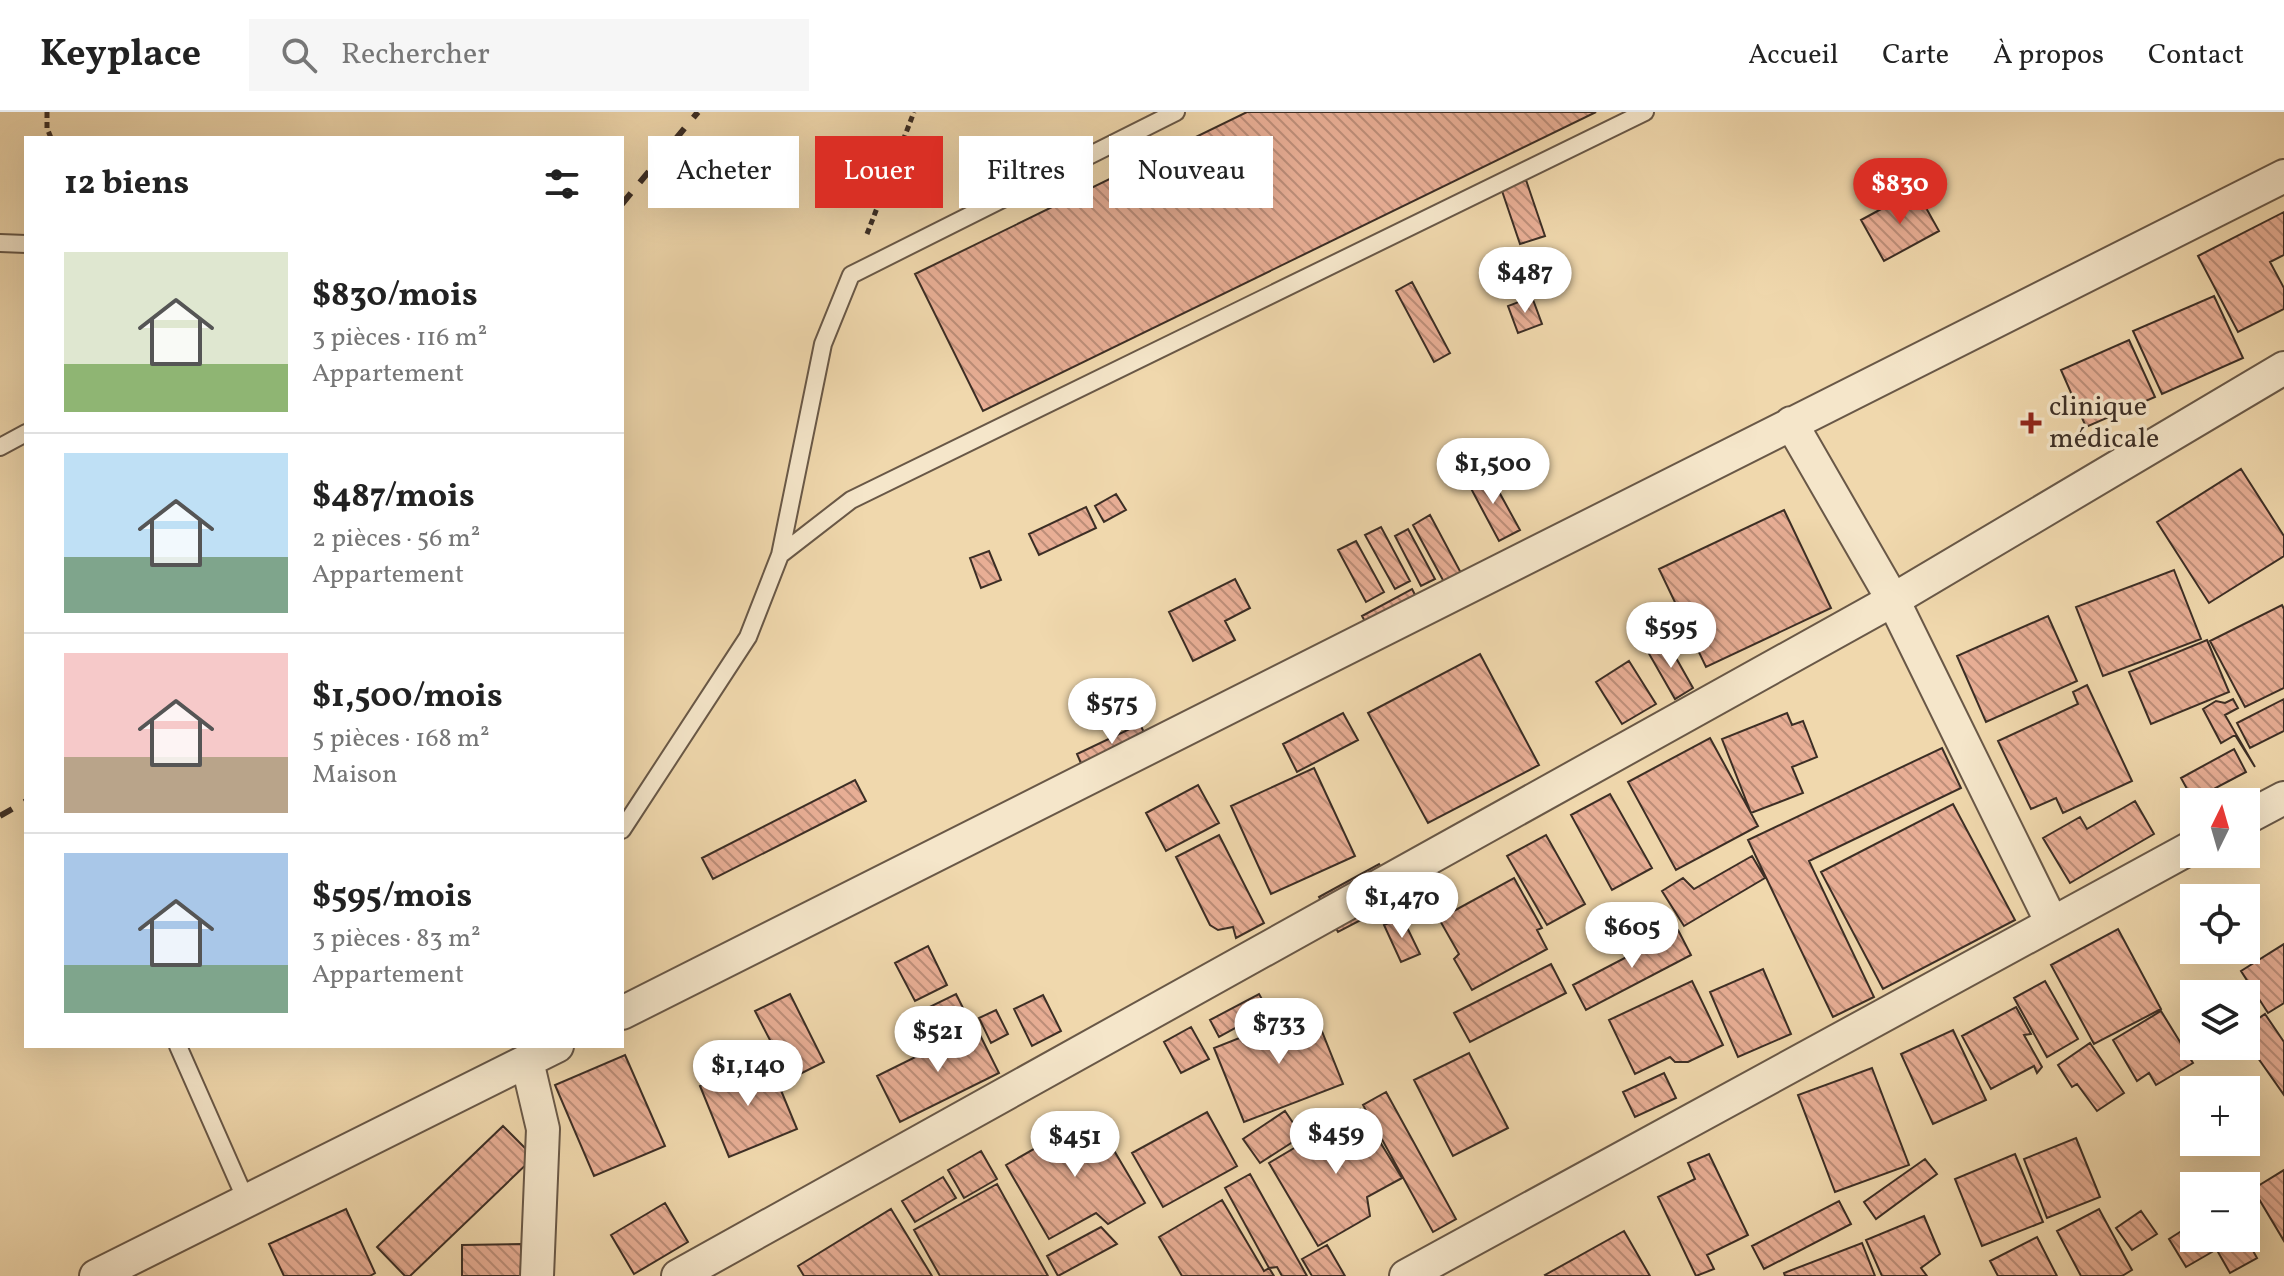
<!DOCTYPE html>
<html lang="fr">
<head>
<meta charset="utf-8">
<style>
  :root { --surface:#fff; --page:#f6f6f6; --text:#222; --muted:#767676; --line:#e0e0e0; --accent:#d93025 }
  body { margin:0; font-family:Vollkorn,serif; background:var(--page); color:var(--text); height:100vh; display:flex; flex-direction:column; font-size:30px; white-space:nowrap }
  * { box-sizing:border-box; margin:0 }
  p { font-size:26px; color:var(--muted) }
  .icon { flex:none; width:44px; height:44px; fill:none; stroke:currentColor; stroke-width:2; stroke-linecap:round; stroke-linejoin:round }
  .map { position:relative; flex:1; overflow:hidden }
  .side { position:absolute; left:24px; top:24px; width:600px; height:912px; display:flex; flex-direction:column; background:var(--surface); border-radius:0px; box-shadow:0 8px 32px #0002 }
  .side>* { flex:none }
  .guide { position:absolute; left:648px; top:24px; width:760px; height:72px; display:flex; gap:16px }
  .needle { width:52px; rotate:5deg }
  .controls { position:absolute; left:2180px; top:676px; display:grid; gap:16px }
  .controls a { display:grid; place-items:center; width:80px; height:80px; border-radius:0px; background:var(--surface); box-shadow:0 8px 32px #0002; font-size:40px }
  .price { position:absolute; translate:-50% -68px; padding:0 18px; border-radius:28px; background:#fff; color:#222; font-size:26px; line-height:52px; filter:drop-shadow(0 2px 4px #0008) }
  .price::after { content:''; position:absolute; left:50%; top:48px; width:24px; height:18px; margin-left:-12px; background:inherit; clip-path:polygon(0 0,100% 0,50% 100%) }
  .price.current { background:var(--accent); color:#fff }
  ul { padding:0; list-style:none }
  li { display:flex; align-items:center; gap:24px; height:200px; padding:0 40px }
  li+li { border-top:2px solid var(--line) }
  li span { display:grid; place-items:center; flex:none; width:224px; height:160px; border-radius:0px; color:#555 }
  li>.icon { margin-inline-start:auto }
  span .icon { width:96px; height:96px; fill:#fffc; stroke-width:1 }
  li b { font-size:34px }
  h2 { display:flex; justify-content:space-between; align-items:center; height:96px; padding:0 40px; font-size:34px }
  .chip { padding:0 28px; border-radius:0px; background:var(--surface); box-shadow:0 8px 32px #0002; font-size:28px; line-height:72px }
  .chip.current { background:var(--accent); color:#fff }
  header { display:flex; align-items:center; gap:48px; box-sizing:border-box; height:112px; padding:0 40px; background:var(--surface); border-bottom:2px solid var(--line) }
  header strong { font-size:38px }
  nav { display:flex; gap:44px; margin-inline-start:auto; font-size:28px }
  .search { width:560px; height:72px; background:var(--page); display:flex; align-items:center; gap:20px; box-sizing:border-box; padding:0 28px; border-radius:0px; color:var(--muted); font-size:30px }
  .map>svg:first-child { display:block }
  .building { fill:url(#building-back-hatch); stroke:#3c2e25; stroke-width:2 }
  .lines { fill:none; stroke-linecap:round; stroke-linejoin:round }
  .service-casing { stroke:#695847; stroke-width:20 }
  .minor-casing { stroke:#695847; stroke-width:36 }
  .path { stroke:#3c2e25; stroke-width:5; stroke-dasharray:6 4; stroke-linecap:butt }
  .service { stroke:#f5e6ca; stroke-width:16 }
  .minor { stroke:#f5e6ca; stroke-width:32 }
  .rail { stroke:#3c2e25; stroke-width:6; stroke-dasharray:14 14; stroke-linecap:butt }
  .poi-dot { fill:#8f2418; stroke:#f5e6ca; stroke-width:3 }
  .labels { text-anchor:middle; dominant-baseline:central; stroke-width:7; stroke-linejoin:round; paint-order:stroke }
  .poi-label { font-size:28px; fill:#3c2e25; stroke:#f5e6ca; text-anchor:start }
</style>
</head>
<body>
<header>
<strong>Keyplace</strong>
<div class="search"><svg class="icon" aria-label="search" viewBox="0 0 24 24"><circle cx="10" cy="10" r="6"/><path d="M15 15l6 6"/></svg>Rechercher</div>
<nav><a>Accueil</a><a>Carte</a><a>À propos</a><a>Contact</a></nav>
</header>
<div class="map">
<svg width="2284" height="1164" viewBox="0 0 2284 1164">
  <defs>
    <pattern id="building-back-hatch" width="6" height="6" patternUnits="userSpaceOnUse" patternTransform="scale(2)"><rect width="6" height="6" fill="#e8ae95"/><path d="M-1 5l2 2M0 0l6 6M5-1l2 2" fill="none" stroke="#bd8e79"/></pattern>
  </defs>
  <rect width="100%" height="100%" fill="#f0d8ad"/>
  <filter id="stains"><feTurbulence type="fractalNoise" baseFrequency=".0025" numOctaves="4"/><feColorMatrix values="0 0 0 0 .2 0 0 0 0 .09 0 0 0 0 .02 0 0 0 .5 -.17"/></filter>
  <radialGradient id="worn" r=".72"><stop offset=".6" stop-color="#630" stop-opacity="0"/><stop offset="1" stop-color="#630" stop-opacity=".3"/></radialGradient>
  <path class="building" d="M1247,0H1596L983,299L915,162Z
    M1526,68L1545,124L1520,132L1501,76Z
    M1916,78L1939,119L1884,149L1861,108Z
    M2284,100V143L2270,150L2284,176V197L2238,220L2198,144Z
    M1412,170L1450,241L1434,250L1396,179Z
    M2214,184L2243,246L2162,282L2133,219Z
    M1532,185L1542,212L1518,221L1508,194Z
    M2129,228L2155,285L2086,315L2061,258Z
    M2241,357L2284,424V444L2209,491L2157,410Z
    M1487,358L1520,418L1499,429L1467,369Z
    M1116,382L1126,398L1104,410L1095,394Z
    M1086,395L1096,416L1039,443L1029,422Z
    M1784,398L1831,496L1706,555L1659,457Z
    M1430,403L1461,461L1444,470L1413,413Z
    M1381,415L1410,469L1395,477L1365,423Z
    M1408,417L1435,467L1421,474L1395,424Z
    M1356,429L1384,480L1366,490L1338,438Z
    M989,439L1001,468L981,476L970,446Z
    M2174,458L2201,527L2103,564L2076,495Z
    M1235,467L1250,496L1225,509L1235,528L1193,549L1169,500Z
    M1412,477L1421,494L1371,521L1362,504Z
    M2282,493L2284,497V576L2245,595L2210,529Z
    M2048,504L2077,569L1986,610L1957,544Z
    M2207,528L2229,580L2151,612L2129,560Z
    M1667,530L1693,576L1675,587L1648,540Z
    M1480,542L1539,653L1428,711L1368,601Z
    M1629,549L1656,592L1622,612L1596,570Z
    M2087,573L2132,669L2063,701L2056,686L2031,697L1998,629L2078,592L2073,580Z
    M2233,587L2238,596L2225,603L2255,655L2235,623L2221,631L2203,597L2216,589L2225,591Z
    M2284,587V619L2250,636L2237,611Z
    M1343,601L1358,628L1297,660L1283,632Z
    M1787,601L1792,613L1803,609L1817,645L1792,655L1803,681L1751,701L1722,627Z
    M1140,612L1147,627L1083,656L1077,642Z
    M1710,626L1758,714L1676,758L1628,670Z
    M1942,636L1961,676L1809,749L1874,885L1833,905L1748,728Z
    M2234,637L2246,660L2193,688L2181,666Z
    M1314,656L1355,744L1271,782L1231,694Z
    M855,668L866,689L713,767L702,746Z
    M1198,673L1219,711L1166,739L1146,701Z
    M1610,682L1652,756L1612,778L1571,703Z
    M2135,689L2154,722L2070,771L2043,726L2080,705L2087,717Z
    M1953,692L2015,808L1883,877L1821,760Z
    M1219,723L1264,811L1236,826L1233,815L1218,818L1210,813L1176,745Z
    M1546,723L1585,792L1547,813L1507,744Z
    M1752,744L1765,766L1684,814L1662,779L1683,766L1694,777Z
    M1379,752L1399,788L1338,820L1319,785Z
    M1514,766L1542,816L1537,818L1547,837L1472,878L1454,847L1459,842L1439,807Z
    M1402,805L1420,842L1401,850L1384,813Z
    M2118,817L2161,897L2094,932L2051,853Z
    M1678,818L1691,843L1586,898L1573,873Z
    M2284,832V891L2268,901L2241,859Z
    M928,834L947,873L915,889L895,851Z
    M1551,852L1566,881L1470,930L1454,901Z
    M1763,857L1791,922L1738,945L1710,880Z
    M1692,869L1723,933L1688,950H1675L1670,945L1635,962L1609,908Z
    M2045,869L2078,927L2047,945L2014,886Z
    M790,882L824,950L790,967L755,899Z
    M956,882L969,908L914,935L901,909Z
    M1259,882L1268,898L1219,925L1210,908Z
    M1043,883L1061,919L1032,934L1014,897Z
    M2016,895L2031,922L2024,923L2042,955L2037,961L2034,954L1991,977L1962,924Z
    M1313,897L1343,972L1244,1010L1214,936Z
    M996,898L1008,922L991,931L979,906Z
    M2161,899L2193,951L2156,973L2149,961L2137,969L2113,928Z
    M2265,902L2284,930V983L2246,929V915Z
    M976,915L999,961L900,1010L877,964Z
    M1191,915L1209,947L1181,961L1164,930Z
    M1953,918L1986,988L1933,1012L1901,942Z
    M2090,931L2124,981L2097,999L2077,972L2072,975L2058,953Z
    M1469,941L1508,1016L1453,1044L1414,968Z
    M625,943L665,1034L594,1064L555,973Z
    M768,947L797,1017L729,1045L700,974Z
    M1872,956L1909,1053L1835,1080L1798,983Z
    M1664,961L1676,986L1635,1005L1623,980Z
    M1386,980L1456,1107L1433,1120L1363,993Z
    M1360,997L1402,1066L1367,1085L1370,1104L1318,1134L1269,1051Z
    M1285,999L1302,1024L1260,1051L1243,1027Z
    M1207,1000L1237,1054L1163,1095L1132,1041Z
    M1093,1003L1145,1091L1108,1112L1096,1101L1049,1127L1006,1053Z
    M503,1014L534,1045L410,1164H405L377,1135Z
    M2076,1026L2100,1085L2047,1106L2024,1047Z
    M981,1039L997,1067L964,1086L948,1058Z
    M1709,1042L1748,1123L1707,1143L1714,1157L1696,1164L1658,1085L1695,1067L1688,1051Z
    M2015,1042L2043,1110L1982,1134L1955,1067Z
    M1925,1047L1937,1062L1876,1107L1864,1090Z
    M2284,1058V1129L2253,1077Z
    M1250,1062L1307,1164H1282L1277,1155L1269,1156L1225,1076Z
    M943,1065L956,1086L915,1110L902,1089Z
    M997,1072L1048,1164H940L914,1118Z
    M1222,1088L1264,1159L1269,1156L1274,1164H1182L1159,1125Z
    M1839,1089L1851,1112L1764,1157L1752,1134Z
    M665,1091L688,1130L634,1162L611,1123Z
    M346,1097L375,1161L370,1164H284L269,1132Z
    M891,1097L932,1164H804L798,1154Z
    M2099,1097L2132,1158L2122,1164H2081L2057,1119Z
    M2141,1099L2157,1122L2132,1138L2116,1116Z
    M1924,1104L1940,1142L1921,1156L1927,1164H1882L1866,1128Z
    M2194,1111V1126H2204L2212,1140L2186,1155L2169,1127Z
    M1101,1115L1117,1132L1058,1164L1047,1144Z
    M1624,1119L1650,1164H1546L1545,1163Z
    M2037,1125L2057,1164H1998L1990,1149Z
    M2210,1126H2246L2257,1146L2230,1161Z
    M1862,1131L1875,1164H1785L1784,1161Z
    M521,1132V1164H462V1133Z
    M1327,1133L1345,1164H1312L1302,1147Z"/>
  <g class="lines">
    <g class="service-casing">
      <path id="service" d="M0,131L26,132
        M0,335L26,321
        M780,443L851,388L1645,0
        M622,718L748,525L780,443L823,232L851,163L1176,0
        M178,934L246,1088"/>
    </g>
    <g class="minor-casing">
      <path id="minor" d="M1791,311L1893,488L2052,811
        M2246,706L2284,686
        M622,901L2284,64
        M527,949L543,1017L537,1164
        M96,1164L557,934
        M678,1164L1893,488L2284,256
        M1406,1164L2194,734"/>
    </g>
    <path class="path" d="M47,0V16L51,26
      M867,122L914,0"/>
    <use href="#service" class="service"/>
    <use href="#minor" class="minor"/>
    <path class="rail" d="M622,92L698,0
      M0,704L26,689"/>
  </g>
  <path class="poi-dot" d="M2027 299h8v8h8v8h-8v8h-8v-8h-8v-8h8z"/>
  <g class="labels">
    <g class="poi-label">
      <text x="2049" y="295">clinique<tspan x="2049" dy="32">médicale</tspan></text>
    </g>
  </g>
  <rect width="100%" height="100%" filter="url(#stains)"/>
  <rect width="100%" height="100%" fill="url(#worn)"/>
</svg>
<div class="controls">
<a><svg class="needle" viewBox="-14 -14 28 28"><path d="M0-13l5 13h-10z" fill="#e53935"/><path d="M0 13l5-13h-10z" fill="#767676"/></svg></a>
<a><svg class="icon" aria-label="locate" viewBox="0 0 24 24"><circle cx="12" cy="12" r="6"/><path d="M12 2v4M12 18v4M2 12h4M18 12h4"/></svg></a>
<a><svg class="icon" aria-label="layers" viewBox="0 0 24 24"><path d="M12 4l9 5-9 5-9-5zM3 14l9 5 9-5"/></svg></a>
<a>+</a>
<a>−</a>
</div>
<b class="price current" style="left:1900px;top:114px">$830</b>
<b class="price" style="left:1525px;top:203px">$487</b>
<b class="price" style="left:1493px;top:394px">$1,500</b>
<b class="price" style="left:1671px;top:558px">$595</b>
<b class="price" style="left:1112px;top:634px">$575</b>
<b class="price" style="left:1402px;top:828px">$1,470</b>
<b class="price" style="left:1632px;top:858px">$605</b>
<b class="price" style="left:1279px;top:954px">$733</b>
<b class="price" style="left:938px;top:962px">$521</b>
<b class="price" style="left:748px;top:996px">$1,140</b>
<b class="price" style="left:1336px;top:1064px">$459</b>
<b class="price" style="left:1075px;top:1067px">$451</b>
<div class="guide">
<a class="chip">Acheter</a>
<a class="chip current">Louer</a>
<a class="chip">Filtres</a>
<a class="chip">Nouveau</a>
</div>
<section class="side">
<h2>12 biens<svg class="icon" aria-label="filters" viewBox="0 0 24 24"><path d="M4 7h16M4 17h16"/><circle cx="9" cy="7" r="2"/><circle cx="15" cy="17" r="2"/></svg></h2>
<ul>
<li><span style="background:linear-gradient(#dfe7d0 70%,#8fb573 0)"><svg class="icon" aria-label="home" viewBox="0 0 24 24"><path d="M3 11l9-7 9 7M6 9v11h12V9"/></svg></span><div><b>$830/mois</b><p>3 pièces · 116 m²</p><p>Appartement</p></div></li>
<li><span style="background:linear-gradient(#bfe0f5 65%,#7fa58c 0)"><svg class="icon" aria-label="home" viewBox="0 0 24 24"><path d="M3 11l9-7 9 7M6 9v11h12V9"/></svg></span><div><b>$487/mois</b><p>2 pièces · 56 m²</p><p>Appartement</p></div></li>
<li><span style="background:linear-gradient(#f6c9c9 65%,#b9a48a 0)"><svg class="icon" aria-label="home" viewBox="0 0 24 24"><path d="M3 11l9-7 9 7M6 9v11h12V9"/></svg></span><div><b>$1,500/mois</b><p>5 pièces · 168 m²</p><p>Maison</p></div></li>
<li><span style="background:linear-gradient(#a9c7e8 70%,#7fa58c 0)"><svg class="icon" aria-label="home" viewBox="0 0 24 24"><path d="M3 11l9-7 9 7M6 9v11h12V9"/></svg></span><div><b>$595/mois</b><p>3 pièces · 83 m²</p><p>Appartement</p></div></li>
</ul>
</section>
</div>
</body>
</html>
